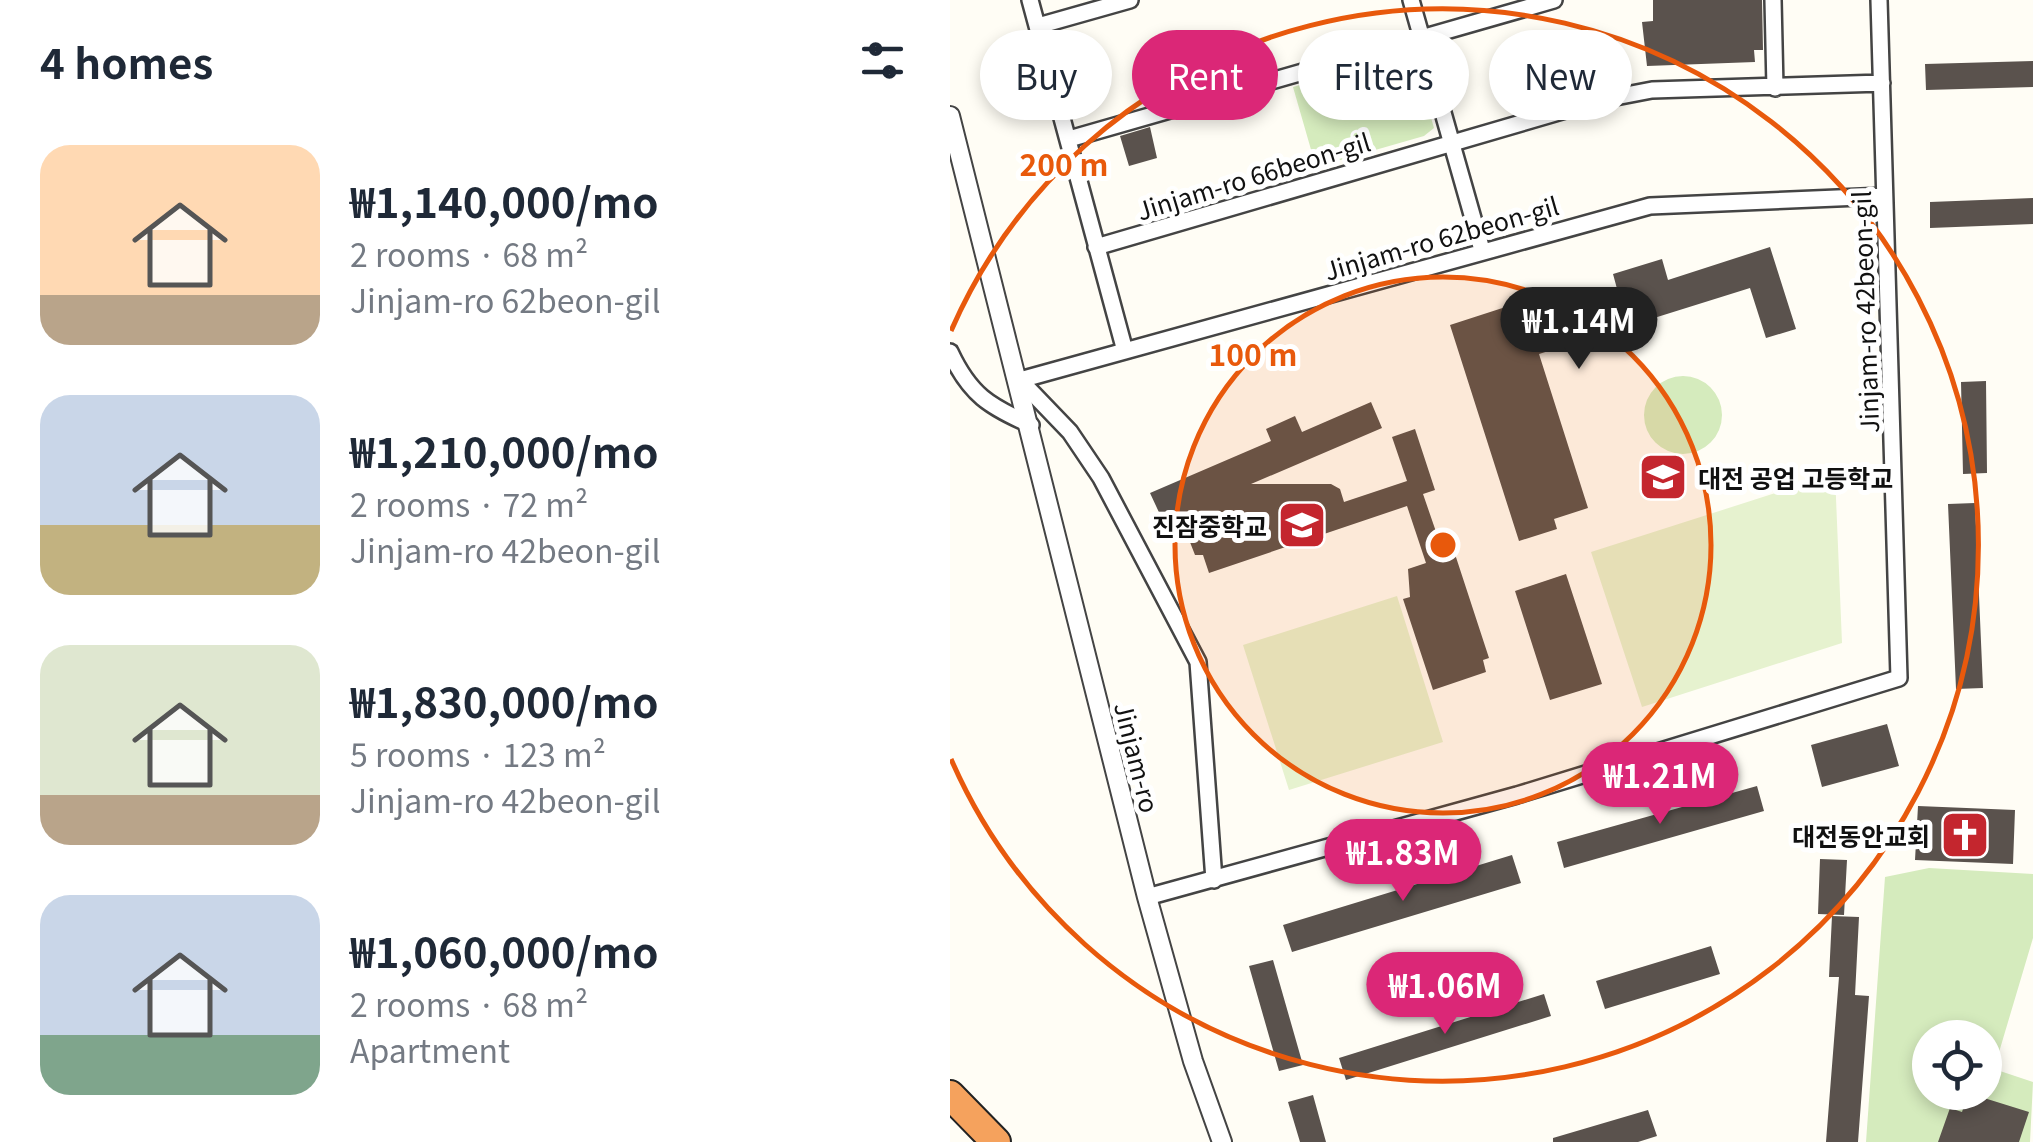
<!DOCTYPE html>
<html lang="en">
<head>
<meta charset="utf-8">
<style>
  :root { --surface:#fff; --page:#f2f2f3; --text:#1f2937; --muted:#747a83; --accent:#db2777 }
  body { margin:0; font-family:Georgia,"Noto Sans KR",serif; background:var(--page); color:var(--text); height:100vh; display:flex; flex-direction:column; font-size:38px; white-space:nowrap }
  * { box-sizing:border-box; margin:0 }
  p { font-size:32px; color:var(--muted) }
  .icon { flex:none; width:55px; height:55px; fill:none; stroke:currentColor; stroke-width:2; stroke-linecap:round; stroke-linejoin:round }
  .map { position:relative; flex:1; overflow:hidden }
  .sheet { display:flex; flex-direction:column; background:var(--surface); width:950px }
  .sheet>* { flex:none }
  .hud { position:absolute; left:30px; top:30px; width:902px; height:90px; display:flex; gap:20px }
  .tools { position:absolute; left:962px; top:1020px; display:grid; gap:20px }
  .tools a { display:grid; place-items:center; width:90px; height:90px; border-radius:50%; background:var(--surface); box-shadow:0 5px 15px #0003; font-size:50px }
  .price { position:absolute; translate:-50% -85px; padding:0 22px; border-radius:35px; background:var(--accent); color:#fff; font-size:32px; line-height:65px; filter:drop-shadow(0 2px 5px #0008) }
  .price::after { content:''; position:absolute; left:50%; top:60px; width:30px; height:22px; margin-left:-15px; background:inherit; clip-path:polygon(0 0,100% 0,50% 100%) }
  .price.active { background:#222; color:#fff }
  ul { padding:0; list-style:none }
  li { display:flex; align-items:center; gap:30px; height:250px; padding:0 40px }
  li span { display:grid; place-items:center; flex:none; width:280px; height:200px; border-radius:30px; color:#555 }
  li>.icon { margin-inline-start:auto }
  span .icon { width:120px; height:120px; fill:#fffc; stroke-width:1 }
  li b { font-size:42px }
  h2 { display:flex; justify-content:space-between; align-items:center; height:120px; padding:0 40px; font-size:42px }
  .pill { padding:0 35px; border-radius:45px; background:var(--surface); box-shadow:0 5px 15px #0003; font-size:35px; line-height:90px }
  .pill.active { background:var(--accent); color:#fff }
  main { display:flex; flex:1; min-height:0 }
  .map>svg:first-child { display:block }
  .green { fill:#d5ebbd; fill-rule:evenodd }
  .pitch { fill:#e6f2cf }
  .building { fill:#5a524d }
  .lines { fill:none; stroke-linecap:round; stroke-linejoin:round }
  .minor-casing { stroke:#444; stroke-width:20 }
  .tertiary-casing { stroke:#444; stroke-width:22 }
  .motorway-casing { stroke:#222; stroke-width:32 }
  .minor { stroke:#fff; stroke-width:15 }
  .tertiary { stroke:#fff; stroke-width:18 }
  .motorway { stroke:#f5a25d; stroke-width:28 }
  .ring { fill:none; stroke:#e8590c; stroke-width:5 }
  .labels { text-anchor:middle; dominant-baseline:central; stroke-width:10; stroke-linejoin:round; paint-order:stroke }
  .street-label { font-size:25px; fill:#111; stroke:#fff }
  .poi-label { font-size:25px; font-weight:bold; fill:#111; stroke:#fff; text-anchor:end }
  .centre { fill:#e8590c; stroke:#fff; stroke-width:5 }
  .ring-label { font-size:30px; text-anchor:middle; font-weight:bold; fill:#e8590c; stroke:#fff; stroke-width:10; stroke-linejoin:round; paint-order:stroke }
</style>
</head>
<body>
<main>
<section class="sheet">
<h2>4 homes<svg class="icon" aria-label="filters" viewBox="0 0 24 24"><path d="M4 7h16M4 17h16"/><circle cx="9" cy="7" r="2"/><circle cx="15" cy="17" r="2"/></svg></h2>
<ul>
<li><span style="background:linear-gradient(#ffd9b3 75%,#b9a48a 0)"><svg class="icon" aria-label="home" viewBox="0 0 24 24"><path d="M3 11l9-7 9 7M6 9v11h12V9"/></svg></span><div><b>₩1,140,000/mo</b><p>2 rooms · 68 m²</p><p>Jinjam-ro 62beon-gil</p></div></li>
<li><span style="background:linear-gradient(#c9d6e8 65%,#c2b280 0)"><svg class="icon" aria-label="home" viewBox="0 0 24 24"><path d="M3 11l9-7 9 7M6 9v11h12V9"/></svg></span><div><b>₩1,210,000/mo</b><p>2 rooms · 72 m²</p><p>Jinjam-ro 42beon-gil</p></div></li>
<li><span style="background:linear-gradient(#dfe7d0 75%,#b9a48a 0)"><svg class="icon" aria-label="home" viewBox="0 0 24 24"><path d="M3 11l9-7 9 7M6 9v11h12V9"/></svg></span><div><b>₩1,830,000/mo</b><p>5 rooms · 123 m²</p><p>Jinjam-ro 42beon-gil</p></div></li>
<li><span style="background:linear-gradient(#c9d6e8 70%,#7fa58c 0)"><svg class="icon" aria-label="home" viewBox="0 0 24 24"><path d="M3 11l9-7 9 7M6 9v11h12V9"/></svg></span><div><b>₩1,060,000/mo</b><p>2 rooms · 68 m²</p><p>Apartment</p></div></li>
</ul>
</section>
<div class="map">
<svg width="1083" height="1142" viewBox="0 0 1083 1142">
  <rect width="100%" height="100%" fill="#fffdf5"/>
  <path class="green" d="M462,52L484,128L474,136L366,167L343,87Z
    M694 415a39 39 0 1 1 78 0a39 39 0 1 1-78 0Z
    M979,868L1083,874V938L1044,1069L1083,1082L1080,1142H916L935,877ZM980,1038H1035V1092H980Z"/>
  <path class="pitch" d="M885,474L892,643L692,707L641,552Z
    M447,596L493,742L339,790L293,645Z"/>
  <path class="building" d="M703,0H812L813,50H804L805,62L697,66L692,22L703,21Z
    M1083,61V87L976,90L975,64Z
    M200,127L207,158L179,166L170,136Z
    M1083,198V224L980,228V202Z
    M820,247L846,329L816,338L800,288L589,354L638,508L604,519L607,529L569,541L500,325L571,302L579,325L669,296L663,274L712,259L718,280Z
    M1036,381L1037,473L1013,474L1011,382Z
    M421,402L432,428L301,484H381L390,489L394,502L457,481L442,437L465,429L485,490L473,494L493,552L503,548L539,658L533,660L536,672L483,690L453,599L460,597L458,569L476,563L457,506L259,573L253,555H245L229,514L213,521L200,493L321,441L316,429L345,416L352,432Z
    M1025,503L1033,688L1006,689L998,504Z
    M616,574L652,684L600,700L565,591Z
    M937,724L949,766L872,787L861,745Z
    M807,786L814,811L614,868L607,842Z
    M968,806L1065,810L1063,864L965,860Z
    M562,855L571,883L342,952L333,925Z
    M870,859L897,860L894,915L868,914Z
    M882,916L909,917L905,995L919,996L908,1142H876L889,977H879Z
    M761,946L770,974L655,1009L646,981Z
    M323,960L353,1065L329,1071L299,966Z
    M594,994L601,1016L396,1080L389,1058Z
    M1018,1093L1079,1112L1069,1142H988L1000,1108L1012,1112Z
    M363,1095L376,1142H350L338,1102Z
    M698,1110L707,1136L688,1142H603V1138Z"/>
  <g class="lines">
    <g class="minor-casing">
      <path id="minor" d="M80,0L175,351
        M461,0L532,250
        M823,0L825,88
        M88,26L180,0
        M119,139L604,0
        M146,247L650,100L702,90L932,83
        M0,352C20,395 39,406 81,425
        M264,880L248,662L151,478L120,432L70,380L700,206L934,196
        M197,897L567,795L949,678L929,0"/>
    </g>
    <g class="tertiary-casing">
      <path id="tertiary" d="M0,116L197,897L243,1061L272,1142"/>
    </g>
    <g class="motorway-casing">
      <path id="motorway" d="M0,1095L46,1142"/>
    </g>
    <use href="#minor" class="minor"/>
    <use href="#tertiary" class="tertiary"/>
    <use href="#motorway" class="motorway"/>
  </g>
  <circle cx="493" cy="545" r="268" fill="#e8590c" fill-opacity=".12"/>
  <g class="ring">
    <circle cx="493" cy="545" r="268"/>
    <path d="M1 331A536 536 0 1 1 1 759"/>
  </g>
  <defs>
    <g id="school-square" transform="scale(2.5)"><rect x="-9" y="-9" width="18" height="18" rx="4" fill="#c4262e" stroke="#fff"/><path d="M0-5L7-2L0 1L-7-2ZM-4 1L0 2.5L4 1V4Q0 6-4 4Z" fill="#fff"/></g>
    <g id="church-square" transform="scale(2.5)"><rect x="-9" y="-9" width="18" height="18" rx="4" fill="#c4262e" stroke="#fff"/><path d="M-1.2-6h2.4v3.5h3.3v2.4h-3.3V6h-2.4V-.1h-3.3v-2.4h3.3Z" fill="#fff"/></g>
  </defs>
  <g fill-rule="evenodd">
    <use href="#school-square" x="713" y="477"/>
    <use href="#school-square" x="352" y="525"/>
    <use href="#church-square" x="1015" y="835"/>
  </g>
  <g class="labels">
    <g class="street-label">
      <text transform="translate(303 175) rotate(-17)">Jinjam-ro 66beon-gil</text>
      <text transform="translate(491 237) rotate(-16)">Jinjam-ro 62beon-gil</text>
      <text transform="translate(914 312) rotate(-92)">Jinjam-ro 42beon-gil</text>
      <text transform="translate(188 757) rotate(76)">Jinjam-ro</text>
    </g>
    <g class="poi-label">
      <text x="748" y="477" text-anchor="start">대전 공업 고등학교</text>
      <text x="317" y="525">진잠중학교</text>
      <text x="980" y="835">대전동안교회</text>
    </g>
  </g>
  <circle cx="493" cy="545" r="15" class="centre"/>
  <g class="ring-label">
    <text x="114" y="176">200 m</text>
    <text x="303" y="366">100 m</text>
  </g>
</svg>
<div class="tools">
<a><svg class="icon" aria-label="locate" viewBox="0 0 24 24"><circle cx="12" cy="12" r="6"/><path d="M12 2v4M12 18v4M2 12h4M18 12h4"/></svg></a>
</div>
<b class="price active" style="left:629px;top:372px">₩1.14M</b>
<b class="price" style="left:710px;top:827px">₩1.21M</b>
<b class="price" style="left:453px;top:904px">₩1.83M</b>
<b class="price" style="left:495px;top:1037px">₩1.06M</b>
<div class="hud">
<a class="pill">Buy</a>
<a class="pill active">Rent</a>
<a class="pill">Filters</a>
<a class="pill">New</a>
</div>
</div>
</main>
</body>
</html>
